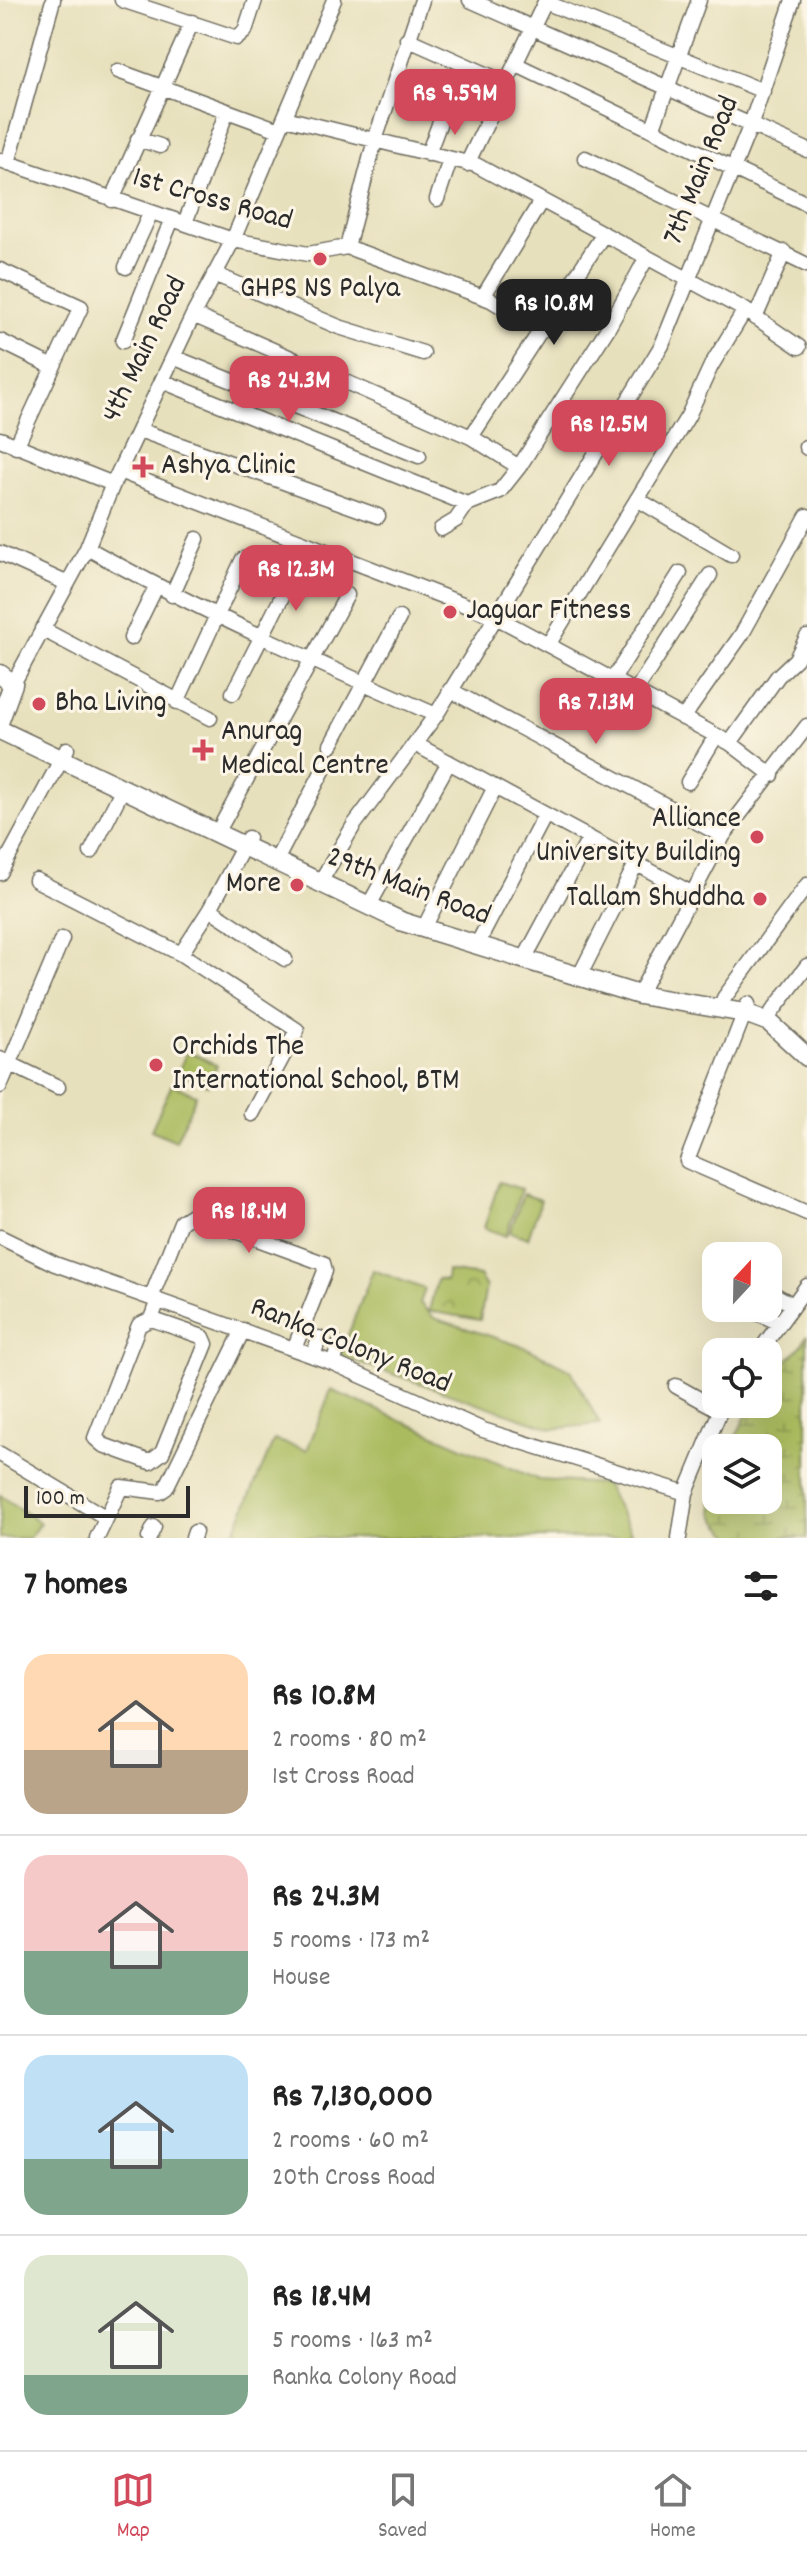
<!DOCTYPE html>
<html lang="en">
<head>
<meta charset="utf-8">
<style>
  :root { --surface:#fff; --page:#f6f6f6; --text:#222; --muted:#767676; --line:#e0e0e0; --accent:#d1495b }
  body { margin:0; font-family:Dekko,sans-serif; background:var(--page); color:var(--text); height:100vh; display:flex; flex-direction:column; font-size:30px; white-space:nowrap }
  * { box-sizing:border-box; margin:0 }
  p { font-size:26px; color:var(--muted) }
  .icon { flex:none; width:44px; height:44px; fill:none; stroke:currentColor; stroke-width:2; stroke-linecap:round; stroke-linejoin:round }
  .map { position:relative; height:1538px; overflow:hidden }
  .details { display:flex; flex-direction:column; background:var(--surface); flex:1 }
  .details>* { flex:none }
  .needle { width:52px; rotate:22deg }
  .buttons { position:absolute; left:702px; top:1242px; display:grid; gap:16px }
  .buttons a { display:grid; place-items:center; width:80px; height:80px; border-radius:16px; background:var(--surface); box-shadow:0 8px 32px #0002; font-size:40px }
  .scale { position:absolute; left:24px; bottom:20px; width:166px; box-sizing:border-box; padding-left:8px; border:4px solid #2b2b2b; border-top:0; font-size:22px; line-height:28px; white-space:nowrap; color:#2b2b2b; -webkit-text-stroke:6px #fcf5e5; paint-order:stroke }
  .price { position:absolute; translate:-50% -68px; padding:0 18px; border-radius:16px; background:var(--accent); color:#fff; font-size:26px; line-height:52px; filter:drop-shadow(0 2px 4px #0008) }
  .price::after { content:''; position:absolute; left:50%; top:48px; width:24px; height:18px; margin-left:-12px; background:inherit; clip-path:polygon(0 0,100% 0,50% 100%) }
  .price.selected { background:#222; color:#fff }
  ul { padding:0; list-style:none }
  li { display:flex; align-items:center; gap:24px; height:200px; padding:0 24px }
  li+li { border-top:2px solid var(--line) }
  li span { display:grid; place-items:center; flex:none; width:224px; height:160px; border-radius:24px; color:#555 }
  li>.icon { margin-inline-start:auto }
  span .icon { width:96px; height:96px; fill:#fffc; stroke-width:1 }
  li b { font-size:34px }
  h2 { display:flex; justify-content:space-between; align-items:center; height:96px; padding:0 24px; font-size:34px }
  .menu { display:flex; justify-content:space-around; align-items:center; height:112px; border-top:2px solid var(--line); background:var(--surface); font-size:22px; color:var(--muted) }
  .menu a { display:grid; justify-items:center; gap:4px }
  .menu .selected { color:var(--accent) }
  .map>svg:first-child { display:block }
  .grass { fill:#aabb5f; stroke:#6a7345; stroke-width:2 }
  .wetland { fill:url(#wetland-marsh); stroke:#6a7345; stroke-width:2 }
  .park { fill:url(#park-crowns); stroke:#6a7345; stroke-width:2 }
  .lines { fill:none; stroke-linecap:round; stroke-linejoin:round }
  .minor-casing { stroke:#6d6a5e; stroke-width:17 }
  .major-casing { stroke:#6d6a5e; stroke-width:21 }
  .minor { stroke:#fff; stroke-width:14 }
  .major { stroke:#fff; stroke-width:18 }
  .poi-dot { fill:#d1495b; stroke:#fcf5e5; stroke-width:3 }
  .labels { text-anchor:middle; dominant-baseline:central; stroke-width:6; stroke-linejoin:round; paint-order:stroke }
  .street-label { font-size:30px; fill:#2b2b2b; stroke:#fcf5e5 }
  .poi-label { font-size:30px; fill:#2b2b2b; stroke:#fcf5e5; text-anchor:start }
</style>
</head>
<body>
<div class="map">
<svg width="807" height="1538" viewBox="0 0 807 1538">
  <defs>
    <pattern id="wetland-marsh" width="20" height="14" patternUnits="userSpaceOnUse" patternTransform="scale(2)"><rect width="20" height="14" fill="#aabb5f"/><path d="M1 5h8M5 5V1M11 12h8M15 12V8" fill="none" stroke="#8b984f"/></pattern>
    <pattern id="park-crowns" width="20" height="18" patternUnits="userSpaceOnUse" patternTransform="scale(2)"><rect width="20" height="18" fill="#aabb5f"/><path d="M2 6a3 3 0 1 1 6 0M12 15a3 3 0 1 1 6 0" fill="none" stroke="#8b984f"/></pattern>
  </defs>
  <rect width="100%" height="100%" fill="#fcf5e5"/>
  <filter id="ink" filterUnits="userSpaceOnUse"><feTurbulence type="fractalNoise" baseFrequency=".0125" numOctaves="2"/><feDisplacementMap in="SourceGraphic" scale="16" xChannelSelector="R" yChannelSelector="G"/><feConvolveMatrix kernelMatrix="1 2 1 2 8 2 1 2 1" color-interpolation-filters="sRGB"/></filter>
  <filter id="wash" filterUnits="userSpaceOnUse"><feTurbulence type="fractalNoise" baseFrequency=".006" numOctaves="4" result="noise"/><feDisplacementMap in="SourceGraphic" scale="32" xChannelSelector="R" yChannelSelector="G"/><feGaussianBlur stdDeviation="1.8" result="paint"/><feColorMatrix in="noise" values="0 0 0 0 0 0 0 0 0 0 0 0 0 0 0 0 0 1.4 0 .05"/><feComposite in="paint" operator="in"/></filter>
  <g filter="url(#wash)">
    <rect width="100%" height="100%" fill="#e7e0bc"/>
    <path class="grass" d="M187,1051L217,1065L208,1085L178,1072Z
      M172,1084L196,1095L176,1141L151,1130Z
      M499,1182L521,1189L506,1236L484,1228Z
      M523,1194L541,1200L528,1238L510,1232Z
      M373,1270L425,1289L420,1303L434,1318L527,1348L571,1370L600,1424L553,1429L340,1356Z
      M331,1390L539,1480L605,1484L631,1532L624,1538H232L274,1440L307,1450Z
      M0,1495L40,1523L29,1538H0Z"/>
    <path class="wetland" d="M807,1335V1538H734C714,1521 706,1510 716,1484V1500H768V1448H730L752,1404H768V1380L802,1345Z"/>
    <path class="park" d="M447,1271L479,1276L486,1287L480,1320L429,1311L437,1279L446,1281Z"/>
  </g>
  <g filter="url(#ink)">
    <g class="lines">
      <g class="minor-casing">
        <path id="minor" d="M122,0L237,38L245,31L255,0
          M470,0L807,150
          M545,2L763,91
          M407,39L506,83
          M515,64L807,204
          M118,71L279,130
          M285,118L476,165L745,310L799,347
          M652,130L699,0
          M138,139L160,146
          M428,154L446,106
          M585,158L807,265
          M0,160L233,240L308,254L347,247L491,300L542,331
          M8,163L53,0
          M467,164L546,0
          M437,199L450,160
          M112,200L192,22
          M185,223L227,111
          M347,247L375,140L422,0
          M126,267L151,212
          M0,270L81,307L16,447
          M214,274L339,327L423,353
          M483,297L541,201
          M193,315L471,437L519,467
          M755,318L784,252
          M0,341L53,367
          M123,341L172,219
          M173,357L419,456
          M162,381L467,504
          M139,430L378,516
          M471,437L603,235
          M0,439L113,484
          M806,447L807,448
          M119,471L496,617L730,743L772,775
          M637,499L731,555
          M441,529L456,520L467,504L500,491L519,467L608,328L646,259
          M87,548C200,611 318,663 436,715
          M0,553L66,583
          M172,595L197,539
          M42,629L210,718
          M131,638L156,587
          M548,645L688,416L711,366L745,310
          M612,681L680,573
          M13,684L87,548L113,484L193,315L233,240L334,0
          M450,690L723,836
          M635,692L710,575
          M233,693L294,573
          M177,702L243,559
          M683,718L742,634L807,516
          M730,743L778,676L796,659L807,637
          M415,744L691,893
          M331,745L399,618
          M688,782L716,736
          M222,824L347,595
          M91,852L123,788
          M280,853L328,761
          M0,873L67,749
          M36,880L181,954L297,1030L252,1114
          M319,884L354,825L436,715L662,345L751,124L793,0
          M373,898L449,762
          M210,909L285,959
          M428,920L495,787
          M481,937L545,815
          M528,952L589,839
          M181,954L210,909L248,838
          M583,969L636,864
          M643,987L723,836L807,726
          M748,1004L687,1161L807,1213
          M721,1007L724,998L807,885
          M772,1012L807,966
          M0,1059L58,1087
          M0,1086L62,939
          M0,1237L55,1264L333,1363L483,1430L686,1493
          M768,1291L793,1305
          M151,1298L181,1222L192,1215L323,1263L325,1271L294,1349
          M746,1308L780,1323
          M151,1319L203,1337L206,1344L162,1453L150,1462L103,1445L95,1438L139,1325L151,1319L158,1300
          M759,1352L807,1286
          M313,1356L319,1338
          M333,1363L339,1345
          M676,1386L719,1410
          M0,1454L105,1517
          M97,1538L121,1487L160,1492L166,1488L243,1330
          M149,1538L154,1527
          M193,1538L195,1532
          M679,1538L686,1493L723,1404"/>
      </g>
      <g class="major-casing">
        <path id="major" d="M0,674L13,684L0,720
          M0,730L403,922L639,995L745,1013L769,1022L807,1057"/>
      </g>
      <use href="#minor" class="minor"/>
      <use href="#major" class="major"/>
    </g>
  </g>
  <g class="poi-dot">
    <circle cx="320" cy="259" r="8"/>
    <path d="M139 455h8v8h8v8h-8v8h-8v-8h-8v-8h8z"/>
    <circle cx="450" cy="612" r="8"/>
    <circle cx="39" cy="704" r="8"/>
    <path d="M199 738h8v8h8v8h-8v8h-8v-8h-8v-8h8z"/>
    <circle cx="757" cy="837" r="8"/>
    <circle cx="297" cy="885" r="8"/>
    <circle cx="760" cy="899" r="8"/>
    <circle cx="156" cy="1065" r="8"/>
  </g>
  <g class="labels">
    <g class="street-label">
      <text transform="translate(703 171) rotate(-68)">7th Main Road</text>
      <text transform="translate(212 201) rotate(16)">1st Cross Road</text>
      <text transform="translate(146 350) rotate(-64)">4th Main Road</text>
      <text transform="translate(408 888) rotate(21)">29th Main Road</text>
      <text transform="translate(350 1347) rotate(22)">Ranka Colony Road</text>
    </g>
    <g class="poi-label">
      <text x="320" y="290" text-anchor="middle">GHPS NS Palya</text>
      <text x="161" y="467">Ashya Clinic</text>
      <text x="466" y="612">Jaguar Fitness</text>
      <text x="55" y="704">Bha Living</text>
      <text x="221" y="733">Anurag<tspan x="221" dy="34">Medical Centre</tspan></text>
      <text x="741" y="820" text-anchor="end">Alliance<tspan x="741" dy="34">University Building</tspan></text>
      <text x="281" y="885" text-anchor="end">More</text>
      <text x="744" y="899" text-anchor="end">Tallam Shuddha</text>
      <text x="172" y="1048">Orchids The<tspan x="172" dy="34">International School, BTM</tspan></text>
    </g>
  </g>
</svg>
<div class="buttons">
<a><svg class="needle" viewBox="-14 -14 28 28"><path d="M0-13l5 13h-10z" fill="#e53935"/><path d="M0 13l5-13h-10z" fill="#767676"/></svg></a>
<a><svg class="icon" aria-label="locate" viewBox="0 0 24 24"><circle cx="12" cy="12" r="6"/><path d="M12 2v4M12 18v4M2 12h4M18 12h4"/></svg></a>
<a><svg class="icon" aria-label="layers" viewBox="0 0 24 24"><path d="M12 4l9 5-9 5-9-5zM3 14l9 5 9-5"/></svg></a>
</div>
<div class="scale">100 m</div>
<b class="price" style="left:455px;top:137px">Rs 9.59M</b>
<b class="price selected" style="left:554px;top:347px">Rs 10.8M</b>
<b class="price" style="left:289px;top:424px">Rs 24.3M</b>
<b class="price" style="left:609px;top:468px">Rs 12.5M</b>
<b class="price" style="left:296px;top:613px">Rs 12.3M</b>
<b class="price" style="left:596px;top:746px">Rs 7.13M</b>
<b class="price" style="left:249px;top:1255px">Rs 18.4M</b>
</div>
<section class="details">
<h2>7 homes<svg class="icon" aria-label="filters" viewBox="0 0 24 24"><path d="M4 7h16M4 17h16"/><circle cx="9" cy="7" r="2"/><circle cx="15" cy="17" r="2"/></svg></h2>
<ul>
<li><span style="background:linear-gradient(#ffd9b3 60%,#b9a48a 0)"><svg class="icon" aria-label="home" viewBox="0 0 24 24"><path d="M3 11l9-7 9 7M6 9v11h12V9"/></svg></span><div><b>Rs 10.8M</b><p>2 rooms · 80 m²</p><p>1st Cross Road</p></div></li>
<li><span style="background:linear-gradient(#f6c9c9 60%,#7fa58c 0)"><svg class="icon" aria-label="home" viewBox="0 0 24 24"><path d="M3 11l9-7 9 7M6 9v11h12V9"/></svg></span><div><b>Rs 24.3M</b><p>5 rooms · 173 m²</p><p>House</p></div></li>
<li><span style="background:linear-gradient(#bfe0f5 65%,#7fa58c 0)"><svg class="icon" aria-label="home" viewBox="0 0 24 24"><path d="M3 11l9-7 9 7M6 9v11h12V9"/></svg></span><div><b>Rs 7,130,000</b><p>2 rooms · 60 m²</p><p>20th Cross Road</p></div></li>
<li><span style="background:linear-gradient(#dfe7d0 75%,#7fa58c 0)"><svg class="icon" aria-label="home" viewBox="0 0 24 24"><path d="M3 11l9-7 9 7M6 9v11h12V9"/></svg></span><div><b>Rs 18.4M</b><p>5 rooms · 163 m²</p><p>Ranka Colony Road</p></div></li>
</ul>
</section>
<nav class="menu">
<a class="selected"><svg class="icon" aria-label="map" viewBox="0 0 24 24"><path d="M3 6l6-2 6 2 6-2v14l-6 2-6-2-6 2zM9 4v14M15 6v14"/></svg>Map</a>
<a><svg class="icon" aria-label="saved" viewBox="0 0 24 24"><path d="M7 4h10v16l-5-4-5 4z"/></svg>Saved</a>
<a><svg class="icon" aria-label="home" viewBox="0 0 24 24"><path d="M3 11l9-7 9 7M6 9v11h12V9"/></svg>Home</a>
</nav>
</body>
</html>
